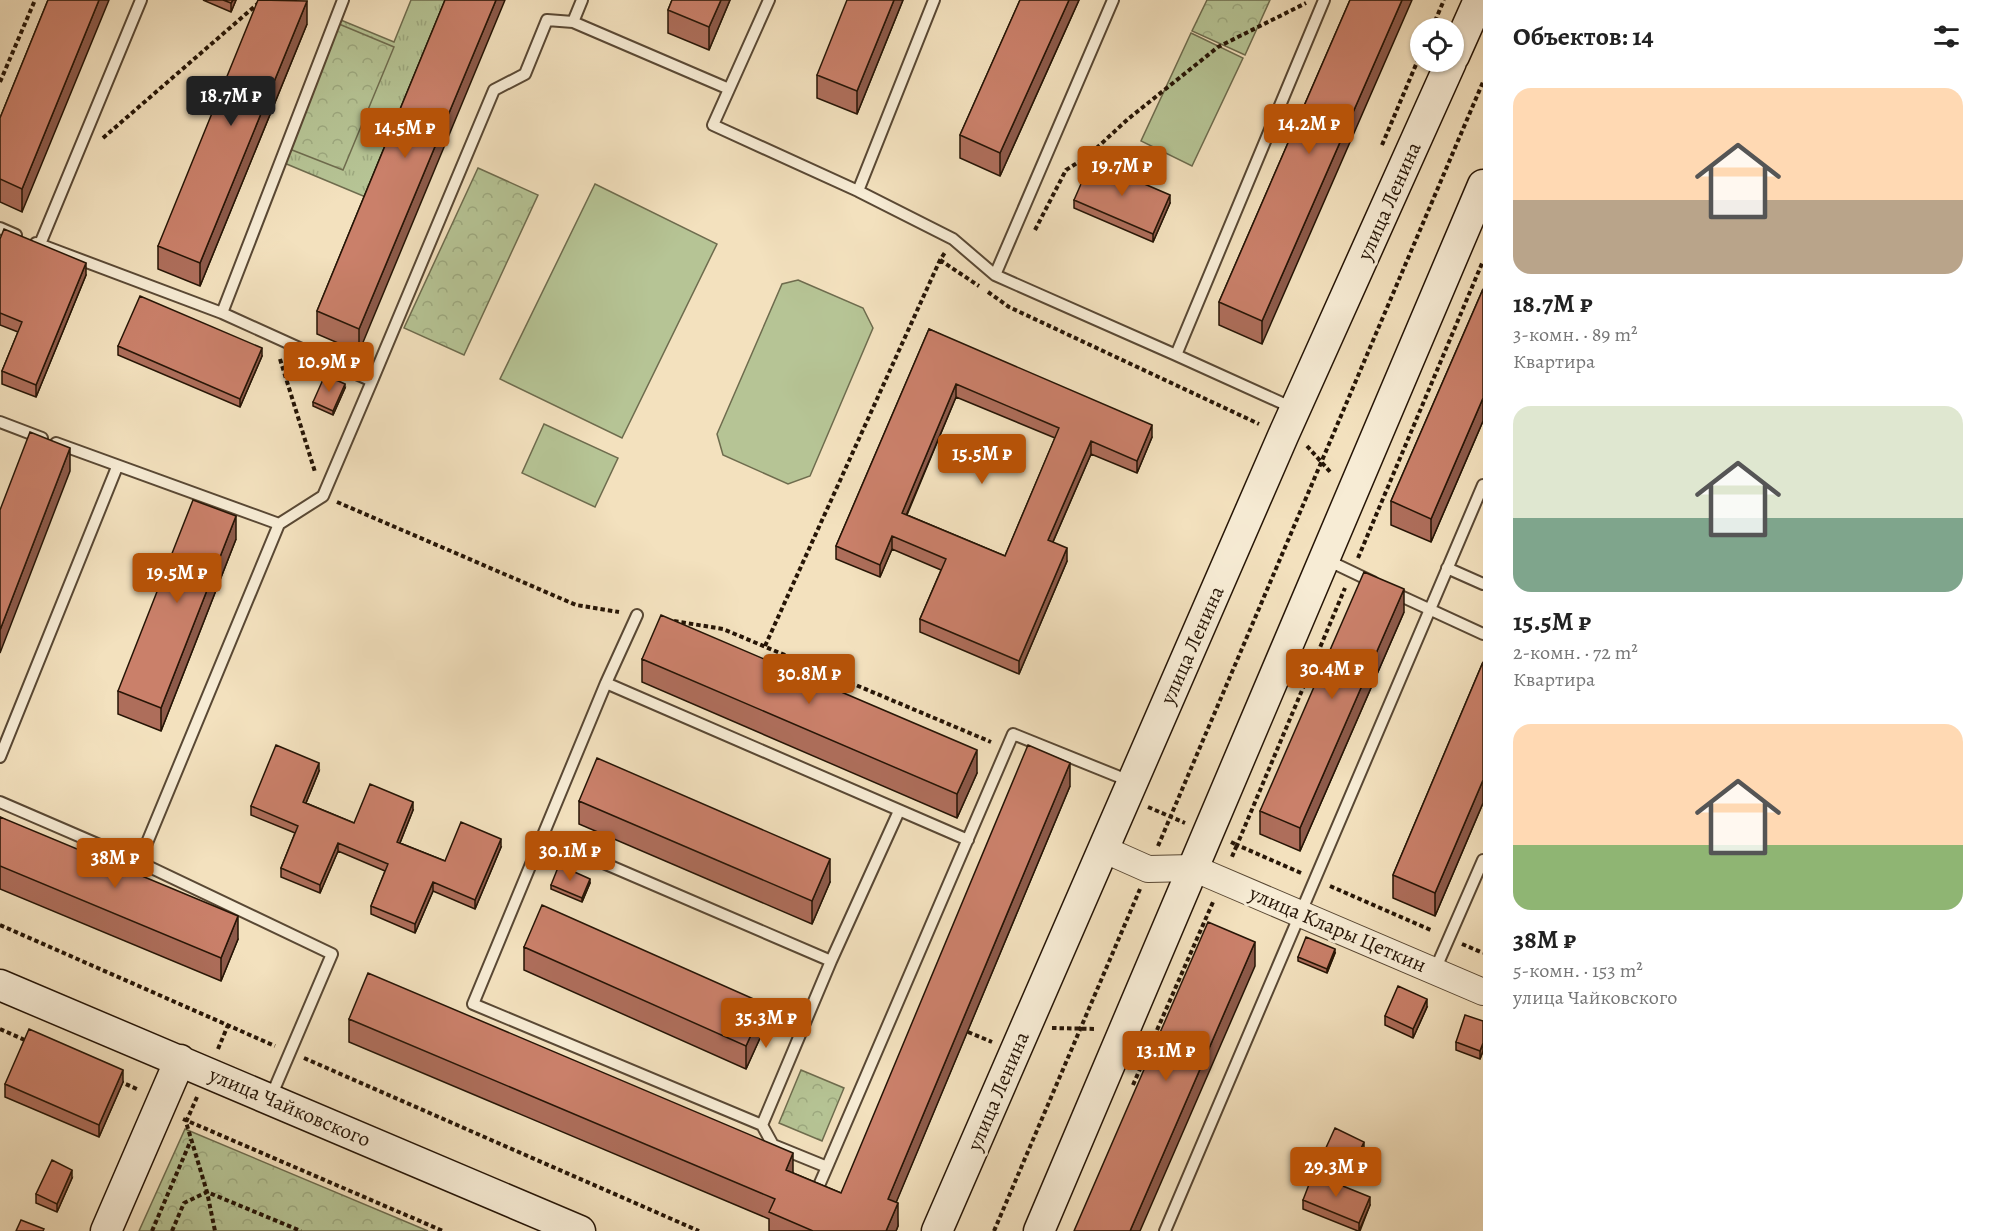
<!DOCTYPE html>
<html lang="ru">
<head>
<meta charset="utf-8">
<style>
  :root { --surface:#fff; --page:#f6f6f6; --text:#222; --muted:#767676; --accent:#b45309 }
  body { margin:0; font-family:Alegreya,serif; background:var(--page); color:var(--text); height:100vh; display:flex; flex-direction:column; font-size:22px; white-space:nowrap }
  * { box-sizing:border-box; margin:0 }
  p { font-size:20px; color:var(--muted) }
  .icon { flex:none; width:33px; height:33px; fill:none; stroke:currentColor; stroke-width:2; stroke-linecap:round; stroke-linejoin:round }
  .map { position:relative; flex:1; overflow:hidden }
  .panel { display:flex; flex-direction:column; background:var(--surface); width:510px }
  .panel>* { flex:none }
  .fabs { position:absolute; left:1410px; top:18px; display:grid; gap:12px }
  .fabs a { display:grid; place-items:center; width:54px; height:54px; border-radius:50%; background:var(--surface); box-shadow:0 2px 4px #0004; font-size:30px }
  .price { position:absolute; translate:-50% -51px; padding:0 14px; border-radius:6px; background:var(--accent); color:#fff; font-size:20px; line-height:39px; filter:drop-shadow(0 2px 3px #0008) }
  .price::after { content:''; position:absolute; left:50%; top:36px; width:18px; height:14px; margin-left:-9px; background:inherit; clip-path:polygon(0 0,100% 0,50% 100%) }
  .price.selected { background:#222; color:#fff }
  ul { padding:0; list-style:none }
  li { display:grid; align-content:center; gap:12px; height:318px; padding:0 30px }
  li span { display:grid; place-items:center; height:186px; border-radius:18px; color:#555 }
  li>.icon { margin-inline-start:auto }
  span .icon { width:108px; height:108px; fill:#fffc; stroke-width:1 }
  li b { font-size:26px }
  h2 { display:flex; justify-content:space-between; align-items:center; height:72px; padding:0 30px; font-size:26px }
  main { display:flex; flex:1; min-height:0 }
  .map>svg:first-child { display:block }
  .grass { fill:url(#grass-tufts); stroke:#6e6c4e; stroke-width:1.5 }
  .forest { fill:url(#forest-crowns); stroke:#6e6c4e; stroke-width:1.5 }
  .pitch { fill:#b6c495; stroke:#6e6c4e; stroke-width:1.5 }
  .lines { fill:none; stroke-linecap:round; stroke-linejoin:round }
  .service-casing { stroke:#594834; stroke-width:14 }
  .tertiary-casing { stroke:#594834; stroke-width:28 }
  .secondary-casing { stroke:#261506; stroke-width:33 }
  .path { stroke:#261506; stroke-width:4; stroke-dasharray:4.5 3; stroke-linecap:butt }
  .service { stroke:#f7ecd5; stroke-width:10 }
  .tertiary { stroke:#f7ecd5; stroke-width:26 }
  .secondary { stroke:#f7ecd5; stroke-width:30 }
  .wall { fill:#ae6e5b; stroke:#261506; stroke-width:1.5; fill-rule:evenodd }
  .shaded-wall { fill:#8d5a4a; stroke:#261506; stroke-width:1.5 }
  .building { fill:#ca806a; stroke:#261506; stroke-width:1.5; fill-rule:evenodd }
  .labels { text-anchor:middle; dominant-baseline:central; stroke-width:6; stroke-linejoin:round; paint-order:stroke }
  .street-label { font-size:21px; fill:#261506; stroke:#f7ecd5 }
</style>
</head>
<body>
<main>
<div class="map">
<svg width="1483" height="1231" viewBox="0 0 1483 1231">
  <defs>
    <pattern id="grass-tufts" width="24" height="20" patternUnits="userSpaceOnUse" patternTransform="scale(1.5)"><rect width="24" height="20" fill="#b6c495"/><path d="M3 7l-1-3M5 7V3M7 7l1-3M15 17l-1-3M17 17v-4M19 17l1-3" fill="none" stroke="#9ca87f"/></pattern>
    <pattern id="forest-crowns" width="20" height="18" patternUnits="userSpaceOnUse" patternTransform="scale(1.5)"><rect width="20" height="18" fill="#b6c495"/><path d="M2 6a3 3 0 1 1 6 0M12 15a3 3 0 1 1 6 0" fill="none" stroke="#9ca87f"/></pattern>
  </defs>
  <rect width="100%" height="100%" fill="#f3e1be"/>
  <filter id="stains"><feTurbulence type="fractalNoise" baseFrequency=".00333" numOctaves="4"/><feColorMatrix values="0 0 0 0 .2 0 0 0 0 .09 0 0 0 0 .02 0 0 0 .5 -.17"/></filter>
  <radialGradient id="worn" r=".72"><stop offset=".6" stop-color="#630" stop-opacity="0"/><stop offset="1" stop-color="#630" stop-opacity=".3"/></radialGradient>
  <path class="grass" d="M411,0H451L368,198L277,160L336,18L394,42Z"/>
  <path class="forest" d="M1207,0H1270L1245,55L1192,31Z
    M339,24L394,47L343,170L287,148Z
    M478,168L538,195L464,355L404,328Z
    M801,1070L844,1088L822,1141L779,1123Z
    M185,1129L428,1231H139Z"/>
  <path class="pitch" d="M1191,33L1243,58L1192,166L1141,141Z
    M595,184L717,244L622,438L500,379Z
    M798,280L863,308L873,328L810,476L788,484L723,455L717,434L782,284Z
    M544,424L618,458L595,507L522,473Z"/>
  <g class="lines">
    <g class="service-casing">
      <path id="service" d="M769,0L713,125L858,191L953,239L995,275L1176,355
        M573,22L729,89
        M858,191L934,0
        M0,228L16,235
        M36,243L222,313L372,381L494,90L525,74L547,20L573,22L582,0
        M40,244L141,0
        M995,275L1113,0
        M222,313L343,0
        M1293,408L1176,355L1324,0
        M0,422L42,438
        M56,443L279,524
        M1327,560L1373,582
        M1447,568L1483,584
        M1392,592L1483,634
        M637,615L606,683L473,1004L762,1125L773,1145L827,1167L1013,734L1132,782
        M606,683L968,840
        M0,757L117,467
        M0,802L139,862L332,954L270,1099
        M543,837L831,961
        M139,862L279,524L323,496L372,381
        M1435,970L1483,860
        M762,1125L831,961L899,811
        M814,1197L827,1167
        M1165,1231L1483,485"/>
    </g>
    <g class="tertiary-casing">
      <path id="tertiary" d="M1103,849L1148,869L1193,868L1483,992"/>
    </g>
    <g class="secondary-casing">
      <path id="secondary" d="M1454,56L1479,0
        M0,985L580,1231
        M106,1231L180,1060
        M937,1231L1283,436L1451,62
        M1039,1231L1483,185"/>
    </g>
    <path class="path" d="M1432,28L1444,0
      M0,82L35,0
      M103,138L262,0
      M1382,145L1420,55
      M1035,230L1066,170L1088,156L1128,119L1218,47L1306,3
      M940,260L979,286
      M988,292L1009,307L1259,424
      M280,359L315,472
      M1307,446L1332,474
      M337,502L576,605L619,612
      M1358,558L1483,261
      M674,621L723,629L991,742
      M765,646L940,260L946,251
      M1148,807L1185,823
      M1231,842L1237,845L1231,859
      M1158,846L1483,82
      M1301,873L1237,845L1345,588
      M1330,886L1433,931
      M0,925L275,1046
      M1462,944L1483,953
      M1052,1028L1096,1029
      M0,1029L27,1041
      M968,1032L992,1042
      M218,1049L228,1025
      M304,1058L699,1231
      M119,1081L139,1090
      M1133,1085L1213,902
      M197,1097L186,1122L207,1192L215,1231
      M183,1119L443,1231
      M152,1231L191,1140
      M172,1231L184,1203L207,1192L301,1231
      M994,1231L1140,889"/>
    <use href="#service" class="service"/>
    <use href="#tertiary" class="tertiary"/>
    <use href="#secondary" class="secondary"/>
  </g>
  <path class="wall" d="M48,0L22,212L0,202V118Z
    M203,0H236L231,12Z
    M445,0L359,352L317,334V311Z
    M672,0H730L709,50L668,33V10Z
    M903,0L857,114L817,98V75Z
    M1020,0H1079L1000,176L960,158V135Z
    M1350,0L1262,344L1219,325V302Z
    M307,24L200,286L158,269V246Z
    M1074,200L1170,203L1153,242L1074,208Z
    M0,239L86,275L36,397L2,384V371L18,332L0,325Z
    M1483,289V421L1431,542L1391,525V501Z
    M929,329L1152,437L1137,473L1091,454L1053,542L1067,561L1019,674L920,632V619L941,570L892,549L880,577L836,559V546ZM956,397L1055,438L1005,556L907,515Z
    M118,346L262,356L240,407L118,355Z
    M345,388L333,415L313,406V402Z
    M236,539L161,731L118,714V691Z
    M1404,612L1300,851L1260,834V811Z
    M642,659L977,773L957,818L642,682Z
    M1483,662V803L1435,916L1393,898V875Z
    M319,771L306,803L354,823L413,810L400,843L445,861L501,847L475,909L433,891L415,933L371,914V906L385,871L338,851L320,893L281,877V868L295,833L251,815V806Z
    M1070,786L896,1202L898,1226L896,1231H769V1219L349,1042V1019L793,1173L841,1193Z
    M579,801L830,882L812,924L579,824Z
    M0,817L238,939L221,981L0,889Z
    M590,883L582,902L551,889V885Z
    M524,947L765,1027L746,1069L524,970Z
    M1335,953L1327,973L1298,961V957Z
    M1427,1007L1413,1038L1385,1025V1016Z
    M1483,1021V1051L1480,1059L1456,1050V1042Z
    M123,1082L99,1137L5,1097V1084Z
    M1364,1150L1353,1173L1324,1160V1152Z
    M72,1178L57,1212L36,1203V1194Z
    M1303,1200L1370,1205L1360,1231H1358L1303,1209Z"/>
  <path class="shaded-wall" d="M99,0H109L22,212V189Z
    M233,0H236L231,12V3Z
    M496,0H505L359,352V329Z
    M721,0H730L709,50V27Z
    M894,0H903L857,114V91Z
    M1069,0H1079L1000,176V153Z
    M1402,0H1412L1262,344V321Z
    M307,1V24L200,286V263Z
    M1170,195V203L1153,242V234Z
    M86,263V275L36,397V385Z
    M262,348V356L240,407V399Z
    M345,384V388L333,415V411Z
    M956,384V397L902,525V513Z
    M1483,398V421L1431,542V519Z
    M1152,425V437L1137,473V461Z
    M1091,441V454L1048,553V540Z
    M70,448V471L0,653V630Z
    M236,516V539L161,731V708Z
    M892,536V549L880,577V565Z
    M1067,548V561L1019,674V661Z
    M1404,589V612L1300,851V828Z
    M977,750V773L957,818V794Z
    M319,763V771L303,810V802Z
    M1070,763V786L888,1222V1199Z
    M1483,780V803L1435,916V893Z
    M413,802V810L397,850V842Z
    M501,839V847L475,909V900Z
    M338,843V851L320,893V885Z
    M830,859V882L812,924V901Z
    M590,879V883L582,902V898Z
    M433,882V891L415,933V924Z
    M238,916V939L221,981V958Z
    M1255,942V966L1140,1231H1130Z
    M1335,949V953L1327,973V969Z
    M1427,999V1007L1413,1038V1029Z
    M765,1004V1027L746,1069V1046Z
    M1483,1043V1051L1480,1059V1051Z
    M123,1070V1082L99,1137V1125Z
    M1364,1142V1150L1353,1173V1165Z
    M793,1153V1176L786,1170Z
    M72,1170V1178L57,1212V1204Z
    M1370,1197V1205L1359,1231V1223Z
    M898,1203V1226L896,1231H886Z"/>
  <path class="building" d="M48,0H99L22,189L0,179V118Z
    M223,0H233L231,3Z
    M258,0L307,1L200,263L158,246Z
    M445,0H496L359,329L317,311Z
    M672,0H721L709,27L668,10Z
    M847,0H894L857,91L817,75Z
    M1020,0H1069L1000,153L960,135Z
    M1350,0H1402L1262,321L1219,302Z
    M1091,161L1170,195L1153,234L1074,200Z
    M4,229L86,263L36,385L2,371L22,322L0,313V239Z
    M1483,289V398L1431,519L1391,501Z
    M140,296L262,348L240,399L118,346Z
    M929,329L1152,425L1137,461L1091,441L1048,540L1067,548L1019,661L920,619L946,559L892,536L880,565L836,546ZM956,384L1059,428L1005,556L902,513Z
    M325,375L345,384L333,411L313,402Z
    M30,432L70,448L0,630V510Z
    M193,500L236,516L161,708L118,691Z
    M1364,572L1404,589L1300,828L1260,811Z
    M661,615L977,750L957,794L642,659Z
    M1483,662V780L1435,893L1393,875Z
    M276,745L319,763L303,802L354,823L370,784L413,802L397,842L445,861L461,822L501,839L475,900L433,882L415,924L371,906L388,864L338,843L320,885L281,868L298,826L251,806Z
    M1028,745L1070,763L888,1199L898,1203L886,1231H813L769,1212L775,1199L349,1019L368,973L793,1153L786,1170L841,1193Z
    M597,758L830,859L812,901L579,801Z
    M0,817L238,916L221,958L0,866Z
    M559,865L590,879L582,898L551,885Z
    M542,905L765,1004L746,1046L524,947Z
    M1208,922L1255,942L1130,1231H1074Z
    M1306,937L1335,949L1327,969L1298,957Z
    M1398,986L1427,999L1413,1029L1385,1016Z
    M1465,1015L1483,1021V1043L1480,1051L1456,1042Z
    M29,1029L123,1070L99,1125L5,1084Z
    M1335,1128L1364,1142L1353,1165L1324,1152Z
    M52,1160L72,1170L57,1204L36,1194Z
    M1313,1174L1370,1197L1359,1223L1303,1200Z
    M21,1220L44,1229L43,1231H16Z"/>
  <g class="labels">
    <g class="street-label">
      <text transform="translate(1389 201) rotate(-66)">улица Ленина</text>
      <text transform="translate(1192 645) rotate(-66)">улица Ленина</text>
      <text transform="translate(1338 929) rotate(23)">улица Клары Цеткин</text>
      <text transform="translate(998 1091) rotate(-67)">улица Ленина</text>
      <text transform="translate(290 1107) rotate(23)">улица Чайковского</text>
    </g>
  </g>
  <rect width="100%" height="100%" filter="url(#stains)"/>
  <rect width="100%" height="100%" fill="url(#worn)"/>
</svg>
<div class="fabs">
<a><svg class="icon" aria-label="locate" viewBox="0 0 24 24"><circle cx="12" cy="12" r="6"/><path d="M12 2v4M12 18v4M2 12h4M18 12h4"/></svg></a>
</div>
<b class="price selected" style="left:231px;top:127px">18.7M ₽</b>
<b class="price" style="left:1309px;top:155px">14.2M ₽</b>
<b class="price" style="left:405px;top:159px">14.5M ₽</b>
<b class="price" style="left:1122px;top:197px">19.7M ₽</b>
<b class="price" style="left:329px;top:393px">10.9M ₽</b>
<b class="price" style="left:982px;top:485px">15.5M ₽</b>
<b class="price" style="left:177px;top:604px">19.5M ₽</b>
<b class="price" style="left:1332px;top:700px">30.4M ₽</b>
<b class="price" style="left:809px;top:705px">30.8M ₽</b>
<b class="price" style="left:570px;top:882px">30.1M ₽</b>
<b class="price" style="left:115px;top:889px">38M ₽</b>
<b class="price" style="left:766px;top:1049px">35.3M ₽</b>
<b class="price" style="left:1166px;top:1082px">13.1M ₽</b>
<b class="price" style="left:1336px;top:1198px">29.3M ₽</b>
</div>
<section class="panel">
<h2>Объектов: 14<svg class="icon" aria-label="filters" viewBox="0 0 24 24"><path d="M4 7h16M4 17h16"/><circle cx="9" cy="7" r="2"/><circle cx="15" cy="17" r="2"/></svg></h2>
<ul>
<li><span style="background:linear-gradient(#ffd9b3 60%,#b9a48a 0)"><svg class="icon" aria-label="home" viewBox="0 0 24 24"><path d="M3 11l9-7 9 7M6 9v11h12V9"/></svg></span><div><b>18.7M ₽</b><p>3-комн. · 89 m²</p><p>Квартира</p></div></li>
<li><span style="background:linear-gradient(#dfe7d0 60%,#7fa58c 0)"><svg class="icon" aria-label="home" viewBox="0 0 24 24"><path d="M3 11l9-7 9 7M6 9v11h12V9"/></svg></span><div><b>15.5M ₽</b><p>2-комн. · 72 m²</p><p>Квартира</p></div></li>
<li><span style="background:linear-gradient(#ffd9b3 65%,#8fb573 0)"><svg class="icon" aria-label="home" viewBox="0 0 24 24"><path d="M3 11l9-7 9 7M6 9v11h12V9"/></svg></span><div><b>38M ₽</b><p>5-комн. · 153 m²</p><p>улица Чайковского</p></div></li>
</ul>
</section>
</main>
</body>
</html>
